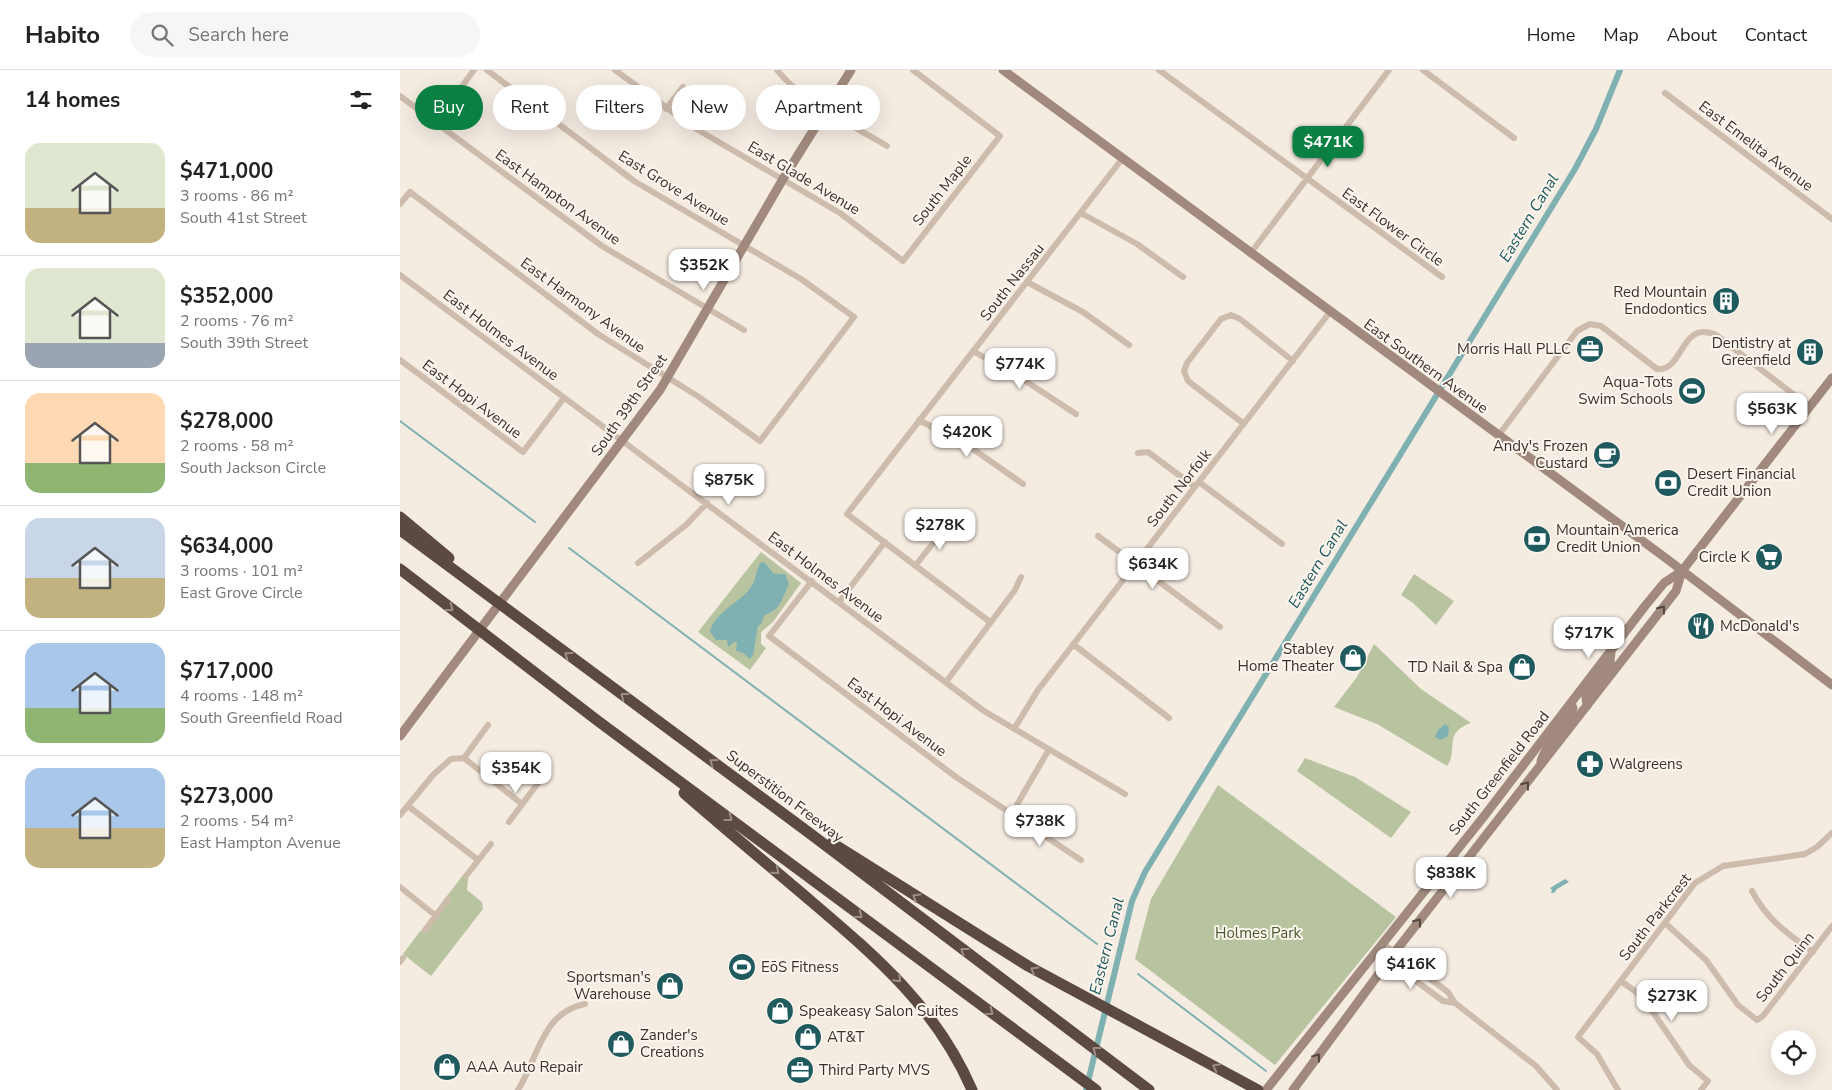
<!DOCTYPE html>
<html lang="en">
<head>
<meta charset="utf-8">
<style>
  :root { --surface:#fff; --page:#f6f6f6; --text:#222; --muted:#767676; --line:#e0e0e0; --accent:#0b8043 }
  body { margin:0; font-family:"Nunito Sans",sans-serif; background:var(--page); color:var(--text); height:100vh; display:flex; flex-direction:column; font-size:19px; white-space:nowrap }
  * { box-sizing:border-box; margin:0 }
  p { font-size:16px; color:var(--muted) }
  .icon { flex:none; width:28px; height:28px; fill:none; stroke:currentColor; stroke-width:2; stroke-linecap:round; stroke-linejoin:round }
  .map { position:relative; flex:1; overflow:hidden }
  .side { display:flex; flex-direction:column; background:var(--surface); width:400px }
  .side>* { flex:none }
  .top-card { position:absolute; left:15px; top:15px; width:475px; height:45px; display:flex; gap:10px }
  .buttons { position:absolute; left:1371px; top:960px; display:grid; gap:10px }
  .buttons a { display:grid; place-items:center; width:45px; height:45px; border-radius:50%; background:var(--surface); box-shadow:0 5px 20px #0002; font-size:25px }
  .price { position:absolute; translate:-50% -42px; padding:0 11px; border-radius:10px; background:#fff; color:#222; font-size:16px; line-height:32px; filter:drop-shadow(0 1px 2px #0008) }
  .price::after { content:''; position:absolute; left:50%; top:30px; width:15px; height:11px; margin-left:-8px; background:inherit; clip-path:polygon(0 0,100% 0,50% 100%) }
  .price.current { background:var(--accent); color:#fff }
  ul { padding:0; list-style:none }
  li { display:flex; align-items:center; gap:15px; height:125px; padding:0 25px }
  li+li { border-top:1px solid var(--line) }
  li span { display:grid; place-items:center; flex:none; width:140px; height:100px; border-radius:15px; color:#555 }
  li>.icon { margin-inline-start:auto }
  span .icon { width:60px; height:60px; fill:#fffc; stroke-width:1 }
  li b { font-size:21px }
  h2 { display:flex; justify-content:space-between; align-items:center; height:60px; padding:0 25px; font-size:21px }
  .pill { padding:0 18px; border-radius:22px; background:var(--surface); box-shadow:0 5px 20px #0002; font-size:18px; line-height:45px }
  .pill.current { background:var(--accent); color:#fff }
  header { display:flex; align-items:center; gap:30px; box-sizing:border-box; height:70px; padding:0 25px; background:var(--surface); border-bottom:1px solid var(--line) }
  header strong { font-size:24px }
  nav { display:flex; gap:28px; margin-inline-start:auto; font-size:18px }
  .search { width:350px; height:45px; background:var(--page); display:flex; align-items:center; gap:12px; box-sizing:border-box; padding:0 18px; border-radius:28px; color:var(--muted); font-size:19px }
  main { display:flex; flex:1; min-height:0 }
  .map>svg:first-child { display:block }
  .green { fill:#b8c4a0 }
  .water { fill:#7fb0b2 }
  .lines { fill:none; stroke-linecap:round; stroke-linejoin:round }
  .stream { stroke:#7fb0b2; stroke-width:2 }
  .canal { stroke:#7fb0b2; stroke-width:6 }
  .street { stroke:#cdbbac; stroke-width:6 }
  .secondary { stroke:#a18a7d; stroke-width:9 }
  .highway { stroke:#5c4a42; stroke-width:11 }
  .oneway { stroke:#9c8e87 }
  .oneway2 { stroke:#544640 }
  .labels { text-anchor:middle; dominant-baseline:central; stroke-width:4; stroke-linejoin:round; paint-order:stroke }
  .street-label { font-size:15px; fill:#3b302b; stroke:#fbf5ee }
  .poi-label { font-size:15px; fill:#3b302b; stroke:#fbf5ee; text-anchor:start }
  .park-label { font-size:15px; fill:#4a5a2e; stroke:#fbf5ee }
  .water-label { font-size:16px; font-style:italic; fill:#1f5a5e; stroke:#fbf5ee }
</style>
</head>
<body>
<header>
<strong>Habito</strong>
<div class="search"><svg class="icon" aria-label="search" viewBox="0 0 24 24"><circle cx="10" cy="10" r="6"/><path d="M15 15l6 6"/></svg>Search here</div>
<nav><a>Home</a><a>Map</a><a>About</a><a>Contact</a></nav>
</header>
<main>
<section class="side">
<h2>14 homes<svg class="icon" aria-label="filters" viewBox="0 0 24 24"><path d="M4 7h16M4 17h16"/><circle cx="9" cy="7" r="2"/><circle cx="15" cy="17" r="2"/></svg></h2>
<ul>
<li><span style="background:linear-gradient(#dfe7d0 65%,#c2b280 0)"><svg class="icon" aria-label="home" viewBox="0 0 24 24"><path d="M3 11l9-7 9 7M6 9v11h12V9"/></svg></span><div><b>$471,000</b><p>3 rooms · 86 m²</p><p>South 41st Street</p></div></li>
<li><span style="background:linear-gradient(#dfe7d0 75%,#9aa5b1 0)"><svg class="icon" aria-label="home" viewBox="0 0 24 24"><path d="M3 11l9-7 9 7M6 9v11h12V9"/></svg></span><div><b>$352,000</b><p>2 rooms · 76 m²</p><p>South 39th Street</p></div></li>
<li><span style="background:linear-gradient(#ffd9b3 70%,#8fb573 0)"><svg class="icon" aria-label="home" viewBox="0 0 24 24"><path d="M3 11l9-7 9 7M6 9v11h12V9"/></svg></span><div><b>$278,000</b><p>2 rooms · 58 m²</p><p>South Jackson Circle</p></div></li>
<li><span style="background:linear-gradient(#c9d6e8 60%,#c2b280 0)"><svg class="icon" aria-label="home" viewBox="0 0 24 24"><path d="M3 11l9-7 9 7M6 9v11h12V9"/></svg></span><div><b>$634,000</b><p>3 rooms · 101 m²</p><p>East Grove Circle</p></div></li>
<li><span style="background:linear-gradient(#a9c7e8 65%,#8fb573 0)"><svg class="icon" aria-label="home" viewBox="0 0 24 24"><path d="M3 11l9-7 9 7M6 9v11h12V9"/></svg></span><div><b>$717,000</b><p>4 rooms · 148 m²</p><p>South Greenfield Road</p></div></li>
<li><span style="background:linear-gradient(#a9c7e8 60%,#c2b280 0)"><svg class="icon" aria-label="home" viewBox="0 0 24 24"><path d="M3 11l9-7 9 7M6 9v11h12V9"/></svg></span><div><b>$273,000</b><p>2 rooms · 54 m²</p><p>East Hampton Avenue</p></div></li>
</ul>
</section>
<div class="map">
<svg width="1432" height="1020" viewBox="0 0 1432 1020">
  <rect width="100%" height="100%" fill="#f4ebe1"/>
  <path class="green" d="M361,482L401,513L373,552L361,562V574L366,578L350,600L298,562Z
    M1014,504L1054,531L1036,555L1013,533L1001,525Z
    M974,574L1021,619L1071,653C1042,663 1059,680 1047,696L977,654L934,637L957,607Z
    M905,688L955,707L1011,742L991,768L897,701Z
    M818,715L996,847L875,995L735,889L751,829Z
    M63,805L68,809L67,820L82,832L83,839L31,906L3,884L21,860L25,863L51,829L47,826Z"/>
  <path class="water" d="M361,492L365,493L374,504H385L389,514L382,530L376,539L364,546L361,554L358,556L353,585L350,589L343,583L336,581L337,573L334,572L328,577L327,570H316L310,562C314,542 340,533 351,517C357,509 355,500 361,492Z
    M1045,654L1049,657L1048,666L1040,670L1035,667L1038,660Z
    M1165,809L1169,812L1157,819L1154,823H1151L1152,820L1150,818Z"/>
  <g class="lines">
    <path class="stream" d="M0,351L135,452
      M169,478L697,874
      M738,904L866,1001"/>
    <path class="canal" d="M686,1020L732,831L745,802L1175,99L1196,59L1220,0"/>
    <path class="street" d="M215,0L293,57L440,143L503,191L600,66L513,0
      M377,0C402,32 452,55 487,76
      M759,0L1042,207
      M1023,0L1114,68
      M1265,23L1432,149
      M0,26L202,176L344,260
      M266,39L283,17
      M35,53L74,0
      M0,134L10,122L198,264L299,327L360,371L454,247L401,209L234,111L87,0
      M681,143L737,174L783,207
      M850,184L989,0
      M0,205L584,641L725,724
      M627,212L683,242L729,275
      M573,281L627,312L676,344
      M0,290L123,382L164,328
      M519,350L573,379L623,414
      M844,354L788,311L784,301L787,293L821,249L831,245L840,249L893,291
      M1098,366L1177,261L1190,254L1201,256L1257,299C1284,302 1280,249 1316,265L1410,337
      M738,383L748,382L795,417
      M799,412L882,474
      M698,466L820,557
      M238,493L286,455L307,433
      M515,496L549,453
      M412,511L369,566L556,707L681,790
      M439,532L485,472
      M590,552L447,444L722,89
      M673,574L769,648
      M546,612L615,520L621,507
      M614,659L638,620L930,242
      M64,688L88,655
      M8,736L78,790
      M0,745L33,705L51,689L64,688L122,734
      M611,745L648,681
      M109,752L141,709
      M66,806L91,774
      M0,817L36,846
      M1352,821C1367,850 1387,863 1413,882
      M1265,853L1306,890L1338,935L1357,950L1363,946L1432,856
      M25,860L48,829
      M983,874L1048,922L1055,933L1136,996L1157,1020
      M977,882L1043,931L1055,933
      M0,892L3,888
      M1221,911L1236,922L1255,945L1289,995L1308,1011L1301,1020
      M118,1020C138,988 142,942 185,934
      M1218,1020L1197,984L1178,967L1295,813L1323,796L1405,784L1417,777L1432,763"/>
    <path class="secondary" d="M603,0L1267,489L1432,615
      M1187,636L1186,627L1210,593L1211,581
      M0,666L260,320L383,109L451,0
      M1141,691C1147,671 1168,658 1173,638L1171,634
      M866,1020L1085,745L1245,536L1264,513L1282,501L1432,308
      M893,1020L995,882L1276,521L1282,501"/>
    <path class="highway" d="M0,447L49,488
      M0,460L408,762L749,1020
      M0,499L198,651L696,1020
      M284,723C324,758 365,792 405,826C473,884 536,936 572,1020
      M432,773L628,896L858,1020"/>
  </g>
  <defs><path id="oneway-chevron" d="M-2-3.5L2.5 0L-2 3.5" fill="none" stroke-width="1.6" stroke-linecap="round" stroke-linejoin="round" transform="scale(1.25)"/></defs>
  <g class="oneway">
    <use href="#oneway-chevron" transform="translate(50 538) rotate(37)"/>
    <use href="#oneway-chevron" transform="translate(168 585) rotate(-144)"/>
    <use href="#oneway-chevron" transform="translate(224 626) rotate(-143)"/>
    <use href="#oneway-chevron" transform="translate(313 692) rotate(-144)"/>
    <use href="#oneway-chevron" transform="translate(329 748) rotate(37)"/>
    <use href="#oneway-chevron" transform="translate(376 801) rotate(40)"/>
    <use href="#oneway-chevron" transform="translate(516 827) rotate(-148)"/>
    <use href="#oneway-chevron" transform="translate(459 845) rotate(37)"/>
    <use href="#oneway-chevron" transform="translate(564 881) rotate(-143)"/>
    <use href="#oneway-chevron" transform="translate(634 900) rotate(-150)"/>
    <use href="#oneway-chevron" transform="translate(498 909) rotate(45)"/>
    <use href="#oneway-chevron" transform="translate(590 942) rotate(37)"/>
    <use href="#oneway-chevron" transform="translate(696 980) rotate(-143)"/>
    <use href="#oneway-chevron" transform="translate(816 997) rotate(-153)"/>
  </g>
  <g class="oneway2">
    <use href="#oneway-chevron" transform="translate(1262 539) rotate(-52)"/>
    <use href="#oneway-chevron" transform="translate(1126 715) rotate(-52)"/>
    <use href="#oneway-chevron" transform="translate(1018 852) rotate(-52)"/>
    <use href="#oneway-chevron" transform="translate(917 987) rotate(-53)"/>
  </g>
  <defs>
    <g id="building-disc" transform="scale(1.4375)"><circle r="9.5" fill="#1f5a5e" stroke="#fbf5ee"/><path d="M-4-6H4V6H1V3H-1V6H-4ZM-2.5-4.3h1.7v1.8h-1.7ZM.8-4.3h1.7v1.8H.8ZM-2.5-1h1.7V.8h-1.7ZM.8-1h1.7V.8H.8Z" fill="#fff"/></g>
    <g id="office-disc" transform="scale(1.4375)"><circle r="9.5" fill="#1f5a5e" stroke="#fbf5ee"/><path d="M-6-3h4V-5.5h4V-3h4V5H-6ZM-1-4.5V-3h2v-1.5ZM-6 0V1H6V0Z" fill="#fff"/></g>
    <g id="stadium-disc" transform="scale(1.4375)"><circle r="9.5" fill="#1f5a5e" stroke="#fbf5ee"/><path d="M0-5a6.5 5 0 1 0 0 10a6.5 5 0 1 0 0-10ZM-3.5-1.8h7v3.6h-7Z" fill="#fff"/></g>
    <g id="cafe-disc" transform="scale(1.4375)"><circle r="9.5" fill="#1f5a5e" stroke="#fbf5ee"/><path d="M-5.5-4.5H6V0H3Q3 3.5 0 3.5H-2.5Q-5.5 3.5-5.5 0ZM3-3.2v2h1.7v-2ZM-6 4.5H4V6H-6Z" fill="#fff"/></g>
    <g id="bank-disc" transform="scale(1.4375)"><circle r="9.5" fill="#1f5a5e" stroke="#fbf5ee"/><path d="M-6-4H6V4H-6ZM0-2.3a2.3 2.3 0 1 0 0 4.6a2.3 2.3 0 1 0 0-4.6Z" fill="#fff"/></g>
    <g id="supermarket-disc" transform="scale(1.4375)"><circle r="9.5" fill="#1f5a5e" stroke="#fbf5ee"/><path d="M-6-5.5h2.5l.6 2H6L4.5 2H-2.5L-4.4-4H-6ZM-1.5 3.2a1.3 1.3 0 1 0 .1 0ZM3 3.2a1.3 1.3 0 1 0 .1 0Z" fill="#fff"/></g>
    <g id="restaurant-disc" transform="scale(1.4375)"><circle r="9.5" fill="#1f5a5e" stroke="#fbf5ee"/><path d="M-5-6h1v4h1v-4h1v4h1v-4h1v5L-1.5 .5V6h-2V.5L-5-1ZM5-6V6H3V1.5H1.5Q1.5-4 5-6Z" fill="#fff"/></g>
    <g id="shop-disc" transform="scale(1.4375)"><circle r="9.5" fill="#1f5a5e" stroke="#fbf5ee"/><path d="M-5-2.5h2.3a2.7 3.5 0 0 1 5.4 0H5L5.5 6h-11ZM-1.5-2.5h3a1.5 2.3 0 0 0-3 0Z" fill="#fff"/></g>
    <g id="pharmacy-disc" transform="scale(1.4375)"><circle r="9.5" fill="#1f5a5e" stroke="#fbf5ee"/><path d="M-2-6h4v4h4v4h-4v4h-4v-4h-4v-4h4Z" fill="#fff"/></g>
  </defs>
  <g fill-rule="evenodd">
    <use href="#building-disc" x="1326" y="231"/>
    <use href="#office-disc" x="1190" y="279"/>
    <use href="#building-disc" x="1410" y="282"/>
    <use href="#stadium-disc" x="1292" y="321"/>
    <use href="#cafe-disc" x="1207" y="385"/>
    <use href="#bank-disc" x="1268" y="413"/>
    <use href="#bank-disc" x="1137" y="469"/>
    <use href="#supermarket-disc" x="1369" y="487"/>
    <use href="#restaurant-disc" x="1301" y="556"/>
    <use href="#shop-disc" x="953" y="588"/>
    <use href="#shop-disc" x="1122" y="597"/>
    <use href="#pharmacy-disc" x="1190" y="694"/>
    <use href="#stadium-disc" x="342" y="897"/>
    <use href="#shop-disc" x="270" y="916"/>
    <use href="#shop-disc" x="380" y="941"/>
    <use href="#shop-disc" x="408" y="967"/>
    <use href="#shop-disc" x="221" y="974"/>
    <use href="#shop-disc" x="47" y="997"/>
    <use href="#office-disc" x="400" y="1000"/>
  </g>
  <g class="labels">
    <g class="street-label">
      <text transform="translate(1356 76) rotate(37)">East Emelita Avenue</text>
      <text transform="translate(404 108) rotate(31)">East Glade Avenue</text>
      <text transform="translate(274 118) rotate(32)">East Grove Avenue</text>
      <text transform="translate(542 120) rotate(-52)">South Maple</text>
      <text transform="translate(158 127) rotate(36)">East Hampton Avenue</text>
      <text transform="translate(993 157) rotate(36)">East Flower Circle</text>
      <text transform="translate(612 212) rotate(-52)">South Nassau</text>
      <text transform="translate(183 235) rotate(36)">East Harmony Avenue</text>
      <text transform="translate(101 265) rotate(37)">East Holmes Avenue</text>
      <text transform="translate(1026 296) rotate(36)">East Southern Avenue</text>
      <text transform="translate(72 329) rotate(37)">East Hopi Avenue</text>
      <text transform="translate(229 335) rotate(-55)">South 39th Street</text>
      <text transform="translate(779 418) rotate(-52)">South Norfolk</text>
      <text transform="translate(426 507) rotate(37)">East Holmes Avenue</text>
      <text transform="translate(497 647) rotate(37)">East Hopi Avenue</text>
      <text transform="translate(1099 703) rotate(-52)">South Greenfield Road</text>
      <text transform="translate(385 726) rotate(37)">Superstition Freeway</text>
      <text transform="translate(1255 847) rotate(-52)">South Parkcrest</text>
      <text transform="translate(1385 897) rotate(-52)">South Quinn</text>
    </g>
    <g class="poi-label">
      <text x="1307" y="222" text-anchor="end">Red Mountain<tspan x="1307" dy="17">Endodontics</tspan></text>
      <text x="1391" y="273" text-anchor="end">Dentistry at<tspan x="1391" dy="17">Greenfield</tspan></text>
      <text x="1171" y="279" text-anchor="end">Morris Hall PLLC</text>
      <text x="1273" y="312" text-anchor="end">Aqua-Tots<tspan x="1273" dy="17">Swim Schools</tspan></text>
      <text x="1188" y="376" text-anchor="end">Andy's Frozen<tspan x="1188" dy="17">Custard</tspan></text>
      <text x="1287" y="404">Desert Financial<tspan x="1287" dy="17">Credit Union</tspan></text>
      <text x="1156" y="460">Mountain America<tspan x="1156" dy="17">Credit Union</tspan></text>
      <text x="1350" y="487" text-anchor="end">Circle K</text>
      <text x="1320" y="556">McDonald's</text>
      <text x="934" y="579" text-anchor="end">Stabley<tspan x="934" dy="17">Home Theater</tspan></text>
      <text x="1103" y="597" text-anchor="end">TD Nail &amp; Spa</text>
      <text x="1209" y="694">Walgreens</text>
      <text x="361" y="897">EōS Fitness</text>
      <text x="251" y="907" text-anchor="end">Sportsman's<tspan x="251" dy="17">Warehouse</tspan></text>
      <text x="399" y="941">Speakeasy Salon Suites</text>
      <text x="240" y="965">Zander's<tspan x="240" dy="17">Creations</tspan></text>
      <text x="427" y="967">AT&amp;T</text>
      <text x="66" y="997">AAA Auto Repair</text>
      <text x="419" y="1000">Third Party MVS</text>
    </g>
    <g class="park-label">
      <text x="858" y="863">Holmes Park</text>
    </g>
    <g class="water-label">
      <text transform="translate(1129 148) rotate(-59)">Eastern Canal</text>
      <text transform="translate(918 494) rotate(-59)">Eastern Canal</text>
      <text transform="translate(707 876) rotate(-76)">Eastern Canal</text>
    </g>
  </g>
</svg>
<div class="buttons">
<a><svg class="icon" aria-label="locate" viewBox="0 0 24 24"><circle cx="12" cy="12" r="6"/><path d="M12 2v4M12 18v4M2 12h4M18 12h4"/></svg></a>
</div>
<b class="price current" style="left:928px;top:98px">$471K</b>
<b class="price" style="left:304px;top:221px">$352K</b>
<b class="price" style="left:620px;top:320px">$774K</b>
<b class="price" style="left:1372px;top:365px">$563K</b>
<b class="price" style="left:567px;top:388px">$420K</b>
<b class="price" style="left:329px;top:436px">$875K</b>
<b class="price" style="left:540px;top:481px">$278K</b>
<b class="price" style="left:753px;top:520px">$634K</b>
<b class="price" style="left:1189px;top:589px">$717K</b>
<b class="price" style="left:116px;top:724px">$354K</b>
<b class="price" style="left:640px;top:777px">$738K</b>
<b class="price" style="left:1051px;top:829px">$838K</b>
<b class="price" style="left:1011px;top:920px">$416K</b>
<b class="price" style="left:1272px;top:952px">$273K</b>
<div class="top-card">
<a class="pill current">Buy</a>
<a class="pill">Rent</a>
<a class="pill">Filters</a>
<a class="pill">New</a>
<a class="pill">Apartment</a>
</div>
</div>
</main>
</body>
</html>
